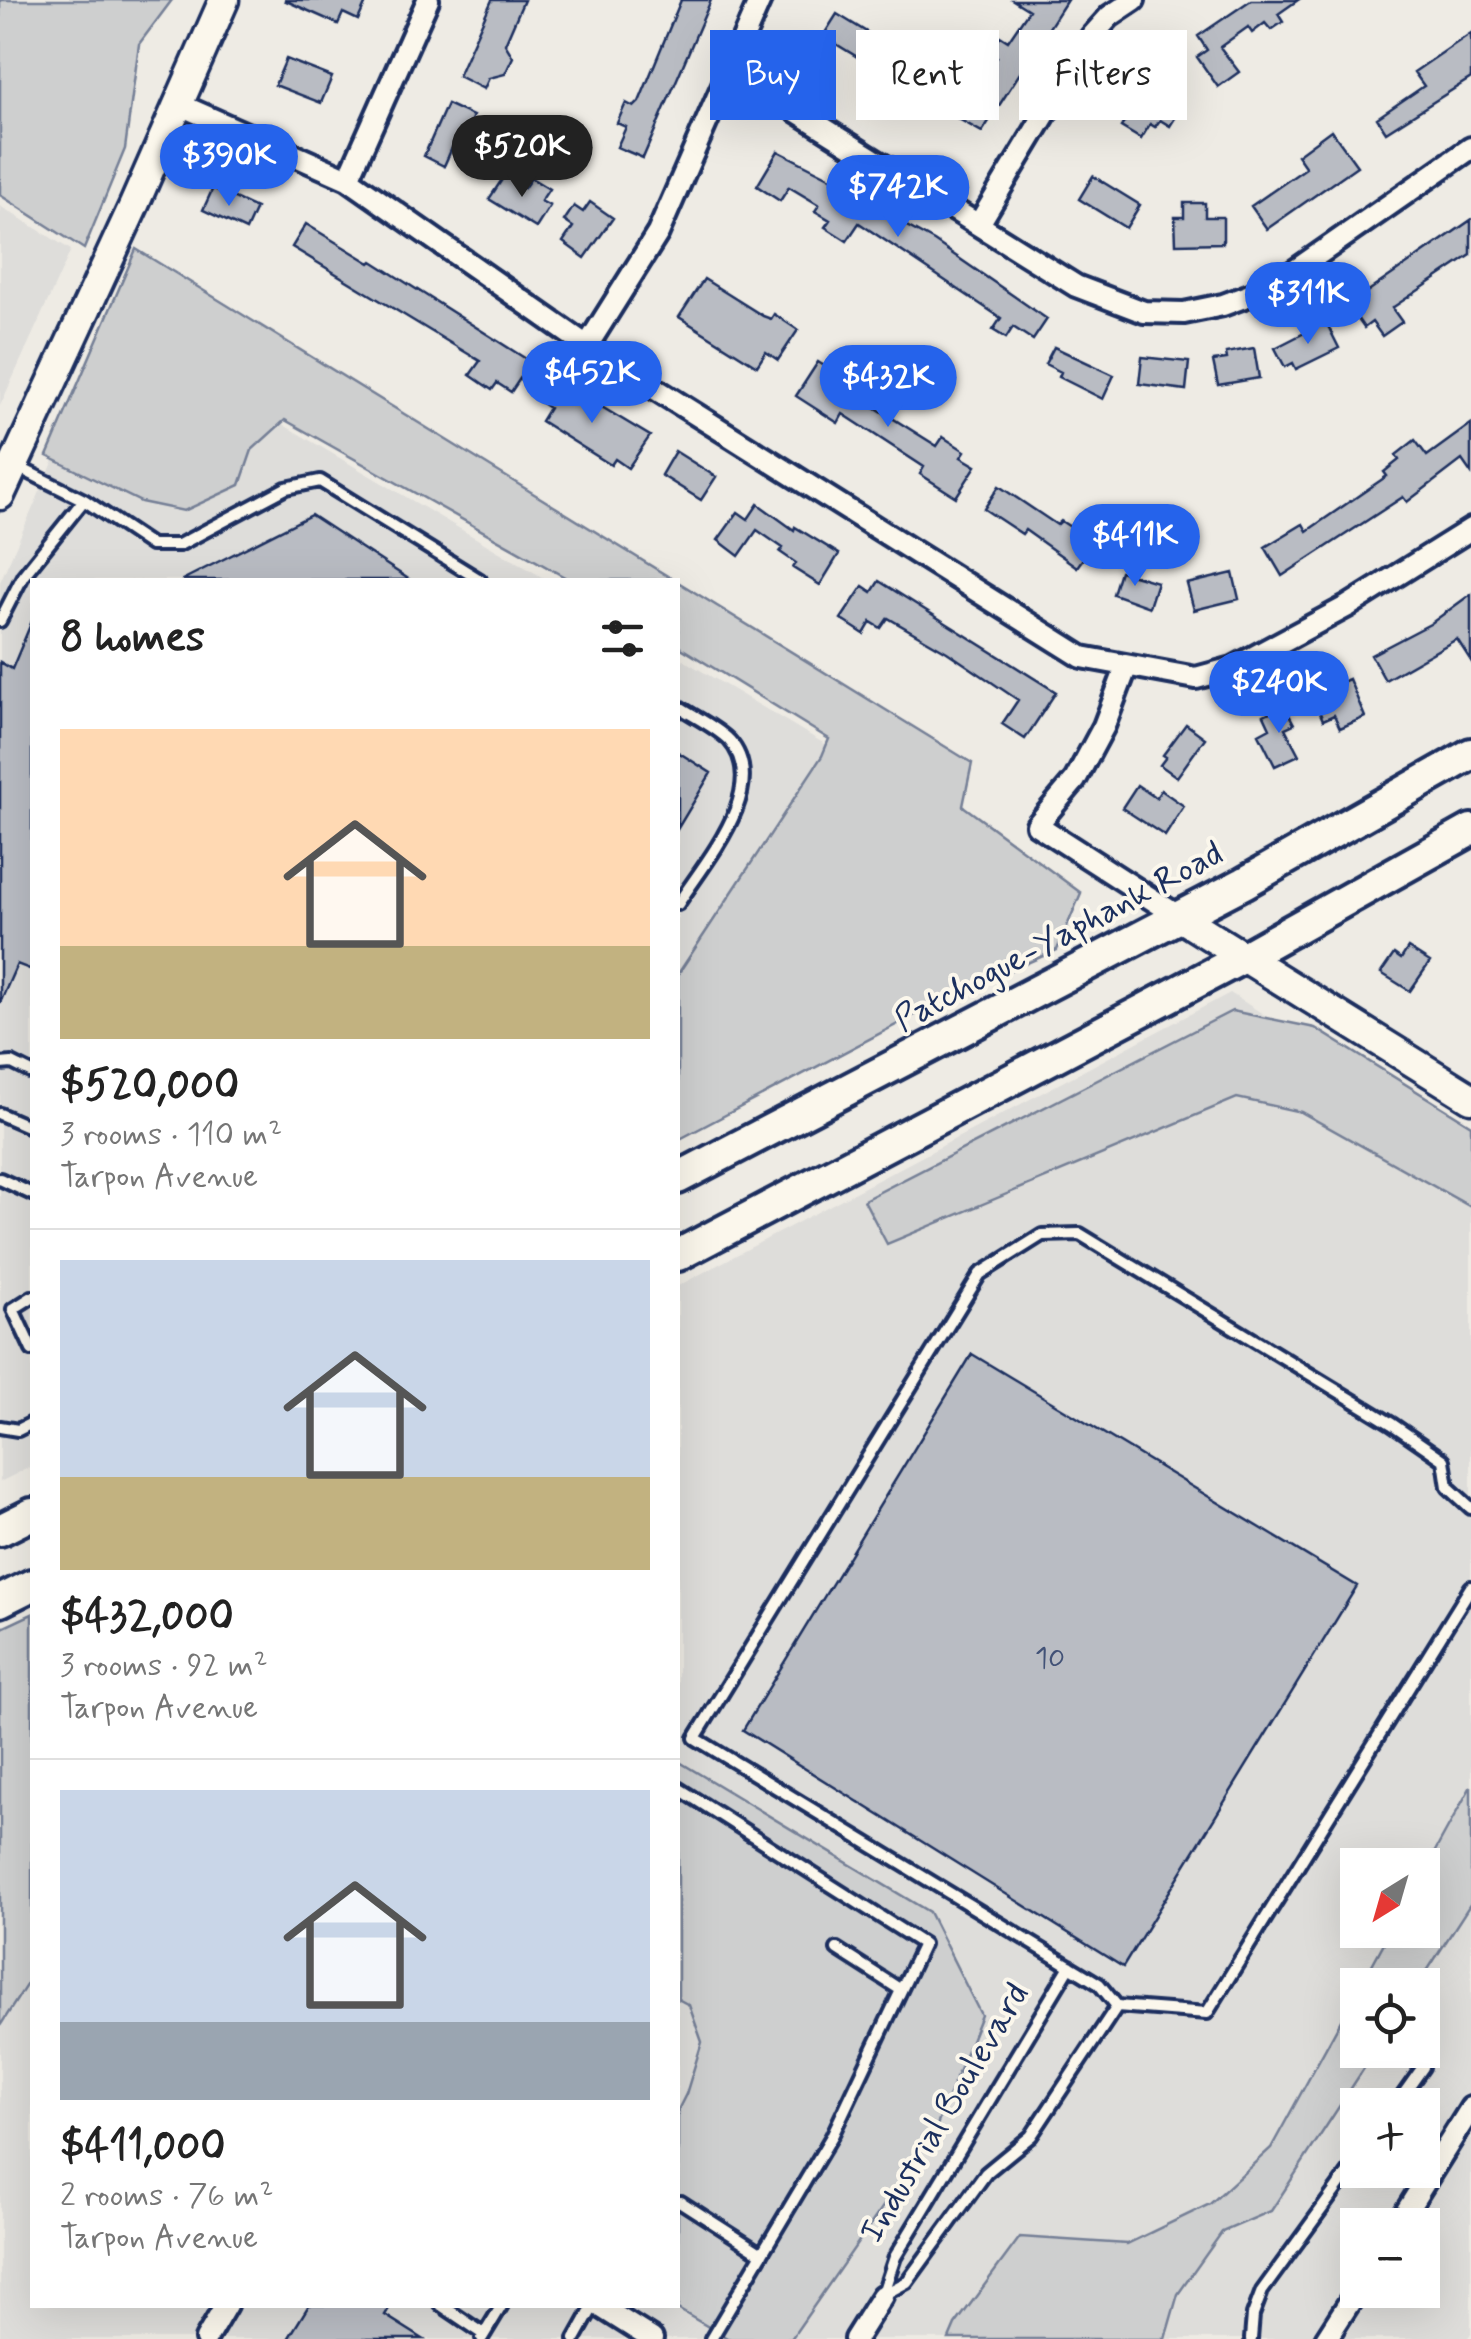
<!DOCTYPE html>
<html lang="en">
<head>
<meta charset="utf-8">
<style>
  :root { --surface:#fff; --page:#f6f6f6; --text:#222; --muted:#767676; --line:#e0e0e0; --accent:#2563eb }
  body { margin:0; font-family:Mynerve,sans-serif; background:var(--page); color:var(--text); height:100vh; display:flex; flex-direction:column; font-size:38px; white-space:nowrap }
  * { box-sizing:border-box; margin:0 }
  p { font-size:32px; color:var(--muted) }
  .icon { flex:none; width:55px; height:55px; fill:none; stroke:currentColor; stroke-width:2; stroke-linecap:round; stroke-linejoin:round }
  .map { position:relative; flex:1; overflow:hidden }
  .panel { position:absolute; left:30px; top:578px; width:650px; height:1730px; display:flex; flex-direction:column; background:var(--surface); border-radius:0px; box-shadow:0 10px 40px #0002 }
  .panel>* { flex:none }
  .hud { position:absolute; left:710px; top:30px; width:610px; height:90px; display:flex; gap:20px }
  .needle { width:65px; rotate:217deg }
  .fabs { position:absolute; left:1340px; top:1848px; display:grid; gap:20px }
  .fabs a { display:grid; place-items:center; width:100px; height:100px; border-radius:0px; background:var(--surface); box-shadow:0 10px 40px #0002; font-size:50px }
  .price { position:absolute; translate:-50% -85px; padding:0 22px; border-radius:35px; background:var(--accent); color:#fff; font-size:32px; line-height:65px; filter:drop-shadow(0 2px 5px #0008) }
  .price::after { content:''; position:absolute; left:50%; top:60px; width:30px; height:22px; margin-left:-15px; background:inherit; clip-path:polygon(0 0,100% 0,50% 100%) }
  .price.current { background:#222; color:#fff }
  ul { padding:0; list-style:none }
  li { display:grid; align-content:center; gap:20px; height:530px; padding:0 30px }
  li+li { border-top:2px solid var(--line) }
  li span { display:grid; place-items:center; height:310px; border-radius:0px; color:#555 }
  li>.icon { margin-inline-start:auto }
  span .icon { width:180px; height:180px; fill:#fffc; stroke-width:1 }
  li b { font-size:42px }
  h2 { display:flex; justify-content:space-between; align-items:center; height:120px; padding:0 30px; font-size:42px }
  .tag { padding:0 35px; border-radius:0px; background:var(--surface); box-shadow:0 10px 40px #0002; font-size:35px; line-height:90px }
  .tag.current { background:var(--accent); color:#fff }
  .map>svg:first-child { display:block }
  .built { fill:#deddda; fill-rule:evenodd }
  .green { fill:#cecfcf; stroke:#747f96; stroke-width:2.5 }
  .building { fill:#b9bcc3; stroke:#1b2f5e; stroke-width:2.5 }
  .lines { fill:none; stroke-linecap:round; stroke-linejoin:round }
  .lane-casing { stroke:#1b2f5e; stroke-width:18 }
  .street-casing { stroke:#1b2f5e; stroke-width:28 }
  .secondary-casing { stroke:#1b2f5e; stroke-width:35 }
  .primary-casing { stroke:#1b2f5e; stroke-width:38 }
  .lane { stroke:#fbf7ec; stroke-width:10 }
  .street { stroke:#fbf7ec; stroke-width:20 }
  .secondary { stroke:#fbf7ec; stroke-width:28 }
  .primary { stroke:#fbf7ec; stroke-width:30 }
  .labels { text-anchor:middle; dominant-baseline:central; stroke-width:8; stroke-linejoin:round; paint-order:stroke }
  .number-label { font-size:30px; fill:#425277 }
  .street-label { font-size:35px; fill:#1b2f5e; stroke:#fbf7ec }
</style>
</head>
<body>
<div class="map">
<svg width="1471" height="2339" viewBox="0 0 1471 2339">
  <rect width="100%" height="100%" fill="#eeebe4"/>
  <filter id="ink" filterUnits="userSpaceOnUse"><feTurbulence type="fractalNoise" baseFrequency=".01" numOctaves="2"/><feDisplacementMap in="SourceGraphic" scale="20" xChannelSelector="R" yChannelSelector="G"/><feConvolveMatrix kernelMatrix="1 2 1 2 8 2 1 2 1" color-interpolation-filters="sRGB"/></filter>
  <g filter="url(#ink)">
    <path class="built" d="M0,206L71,250L0,406Z
      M114,325L547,580H32V1466L0,1482V582Z
      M678,657L835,750L678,1000Z
      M1230,993L1471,1146V2333L1467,2339H0V2026L32,1976V2305H678V1286ZM1358,1865H1422V1930H1358ZM1358,1985H1422V2050H1358ZM1358,2105H1422V2170H1358ZM1358,2225H1422V2290H1358Z"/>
    <path class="green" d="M0,0H172L139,44L125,149L84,249L0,195Z
      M136,249L674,580H570L285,420L252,450L240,485L184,511L141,502L47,456Z
      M678,582L972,763L963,806L1081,893L1057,950L947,998L678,1140V974L822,756L829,739L678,646Z
      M1232,1011L1315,1028L1471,1125V1207L1301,1112L1237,1098L887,1244L864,1200Z
      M32,1614V1976L0,2026V1629Z
      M678,1761L929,1912L981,2015L934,2133L791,2339H729L671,2305H678V2110L686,2094L702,2042L689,2005L678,1999Z
      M1471,1786V1903L1418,1985H1361L1391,1930H1422L1423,1873Z
      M1357,1991L1358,2050H1376L1271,2211L1222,2232L1178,2294L1165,2339H949L955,2325L1020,2237L1127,2244L1210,2204L1271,2148Z"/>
    <path class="building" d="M284,0H367L358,20L343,13L338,24Z
      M492,0H524L505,44L513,57L505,74L489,78L484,89L458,76Z
      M681,0H711L643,158L617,147L626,127L617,123L626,103L634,107L639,102Z
      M1013,0H1067L982,132L941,109L956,87L971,96L997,57L989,52L1000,36L1008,41L1029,10Z
      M1251,0H1298L1278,14L1283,22L1271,30L1265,23L1252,33L1248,27L1220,47L1239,72L1218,87L1197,57L1207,50L1198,36Z
      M837,14L878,39L864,61L823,36Z
      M1471,33V78L1386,132L1377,118L1424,86L1414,72Z
      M286,59L332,77L321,103L275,85Z
      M1150,84L1174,99L1171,104L1180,110L1170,126L1160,120L1155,127L1150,124L1141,139L1121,127Z
      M447,104L473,116L457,151L452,148L444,166L424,156Z
      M1331,130L1357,166L1267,229L1251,206L1306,168L1297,155Z
      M778,151L835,180L900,225L901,223L934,241L1047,319L1033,340L1013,327L1006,338L993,330L1001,318L859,223L847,241L825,227L830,220L815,211L819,205L789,187L780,201L757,186Z
      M505,175L524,188L531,178L549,189L541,201L550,206L536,228L489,199Z
      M1093,176L1140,205L1126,228L1079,199Z
      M213,188L256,208L246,230L203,210Z
      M590,202L613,218L585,258L563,242L573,227L564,221L574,206L583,212Z
      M1184,203H1205V217H1223V243L1176,244L1175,217H1184Z
      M1471,220V255L1392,308L1402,322L1382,336L1372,322L1364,328L1348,305Z
      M306,224L370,263L372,261L531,362L511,392L497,383L492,390L470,375L480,361L292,247Z
      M704,279L763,316L771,319L774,314L798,330L778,360L766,352L757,366L679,317Z
      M1326,322L1339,348L1296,369L1293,363L1285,367L1275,348Z
      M1054,347L1114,375L1103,399L1059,377L1061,372L1045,364Z
      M1254,348L1259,378L1218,385L1213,361L1227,359L1226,353Z
      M1142,357L1189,362L1186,390L1139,384Z
      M818,362L842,377L838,384L937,446L943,437L965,451L961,457L976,466L956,497L920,474L924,467L843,414L838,423L796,396Z
      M555,379L650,436L628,468L615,459L611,465L541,421L549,408L540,402Z
      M1471,424V473L1462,460L1407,502L1403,497L1282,576L1265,547L1303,524L1307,531L1387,476L1384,472L1399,460L1396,455L1415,440L1427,456Z
      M675,451L716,477L701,500L661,475Z
      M999,486L1057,525L1061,521L1072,528L1080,517L1101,533L1077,567L1025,530L1022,534L984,509Z
      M758,504L794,530L795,527L839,554L820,585L793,568L796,563L780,552L783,548L757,530L739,556L718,540L738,512L748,519Z
      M311,515L410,580H182Z
      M1120,571L1157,582L1149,607L1113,594Z
      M1233,573L1239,599L1194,610L1187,584Z
      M879,581L1056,692L1025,739L1002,724L1018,700L947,652L888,618L881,628L871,622L864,634L841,619L863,586L872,592Z
      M1471,594V661L1457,639L1385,680L1371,655L1430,624Z
      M32,621V970L17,964L0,1003V662L12,669Z
      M1349,679L1365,717L1340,728L1334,715L1323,720L1312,695Z
      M1284,705L1294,724L1285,728L1299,755L1275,766L1259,734L1270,728L1264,715Z
      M1186,724L1205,738L1177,777L1160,765L1166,757L1163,755Z
      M678,752L711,773L678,828Z
      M1137,785L1156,798L1161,790L1184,806L1165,836L1122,808Z
      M1408,948L1430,962L1410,991L1381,973L1394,954L1401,959Z
      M972,1354L1357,1586L1123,1967L743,1730Z
      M309,2305H391L385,2315L423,2339H288Z"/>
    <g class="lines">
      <g class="lane-casing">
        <path id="lane" d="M84,500L151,545H179L286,488L320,481L480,580
          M0,621L23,576L84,500L16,466
          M678,706C693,716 716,727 729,740C772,787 704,863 678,904
          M0,1064L12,1063L32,1073
          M0,1114L32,1128
          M0,1179L32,1194
          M32,1297L13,1309L32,1350
          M0,1427L18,1430L32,1423
          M1471,1508L1448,1487L1444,1460L1392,1424L1080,1234L1042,1235L980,1274L695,1738L1099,1984L1117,2006L1207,2013L1471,1587
          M678,1788L923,1944L832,2136L711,2339
          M837,1949L901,1990
          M1396,2105L1423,2067
          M681,2202L762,2254
          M883,2295L907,2282L986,2173L1031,2136L1117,2006
          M882,2296L895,2257L1070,1966
          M441,2305L484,2334
          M482,2338L502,2305
          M575,2339L594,2305
          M1251,2339L1253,2315L1262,2291L1358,2159"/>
      </g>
      <g class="street-casing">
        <path id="street" d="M729,69L1076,286L1144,312L1184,313L1223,305L1255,293L1293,272L1471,148
          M178,104L348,179L587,346L1082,657L1196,678L1233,668L1348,606L1471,529
          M348,179L428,0
          M979,224L1092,36L1110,16L1134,0
          M587,346L658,233L760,0
          M1126,668L1104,726L1075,780L1037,825L1178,916
          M1398,2225L1471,2108
          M598,2305L652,2339
          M206,2339L226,2305
          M855,2339L882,2296
          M1326,2339L1358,2289"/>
      </g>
      <g class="secondary-casing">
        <path id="secondary" d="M0,495L134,205L224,0
          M1178,916L1471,1098"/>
      </g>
      <g class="primary-casing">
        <path id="primary" d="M678,1178L1244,883L1471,754
          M678,1255L1244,957L1471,830
          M0,1530L32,1514
          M0,1601L32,1585"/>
      </g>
      <use href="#lane" class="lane"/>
      <use href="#street" class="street"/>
      <use href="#secondary" class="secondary"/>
      <use href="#primary" class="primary"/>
    </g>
  </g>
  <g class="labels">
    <g class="number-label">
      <text x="1050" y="1658">10</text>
    </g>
    <g class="street-label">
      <text transform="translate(1059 937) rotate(-28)">Patchogue-Yaphank Road</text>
      <text transform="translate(945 2113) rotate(-59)">Industrial Boulevard</text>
    </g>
  </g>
</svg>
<div class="fabs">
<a><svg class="needle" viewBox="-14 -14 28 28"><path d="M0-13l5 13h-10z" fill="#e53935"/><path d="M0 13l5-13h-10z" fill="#767676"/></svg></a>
<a><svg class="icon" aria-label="locate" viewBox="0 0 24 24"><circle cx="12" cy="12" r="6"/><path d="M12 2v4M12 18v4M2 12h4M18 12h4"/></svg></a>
<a>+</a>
<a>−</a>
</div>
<b class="price current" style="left:522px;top:200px">$520K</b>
<b class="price" style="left:229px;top:209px">$390K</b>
<b class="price" style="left:898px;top:240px">$742K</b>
<b class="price" style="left:1308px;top:347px">$311K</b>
<b class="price" style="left:592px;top:426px">$452K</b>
<b class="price" style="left:888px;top:430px">$432K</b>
<b class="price" style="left:1135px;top:589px">$411K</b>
<b class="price" style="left:1279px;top:736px">$240K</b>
<div class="hud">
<a class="tag current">Buy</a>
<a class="tag">Rent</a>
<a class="tag">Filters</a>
</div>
<section class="panel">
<h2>8 homes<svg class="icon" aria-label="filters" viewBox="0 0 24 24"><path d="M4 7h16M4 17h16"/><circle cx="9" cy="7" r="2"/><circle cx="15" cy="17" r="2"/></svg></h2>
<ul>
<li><span style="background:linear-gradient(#ffd9b3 70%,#c2b280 0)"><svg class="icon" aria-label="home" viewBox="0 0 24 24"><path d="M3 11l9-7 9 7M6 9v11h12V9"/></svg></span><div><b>$520,000</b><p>3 rooms · 110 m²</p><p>Tarpon Avenue</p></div></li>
<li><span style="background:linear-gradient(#c9d6e8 70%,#c2b280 0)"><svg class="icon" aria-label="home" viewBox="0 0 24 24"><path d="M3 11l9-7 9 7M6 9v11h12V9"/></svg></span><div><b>$432,000</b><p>3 rooms · 92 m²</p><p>Tarpon Avenue</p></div></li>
<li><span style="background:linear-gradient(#c9d6e8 75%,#9aa5b1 0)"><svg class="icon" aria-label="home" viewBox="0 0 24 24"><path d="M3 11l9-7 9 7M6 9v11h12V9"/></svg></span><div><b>$411,000</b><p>2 rooms · 76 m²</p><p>Tarpon Avenue</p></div></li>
</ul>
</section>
</div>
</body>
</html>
